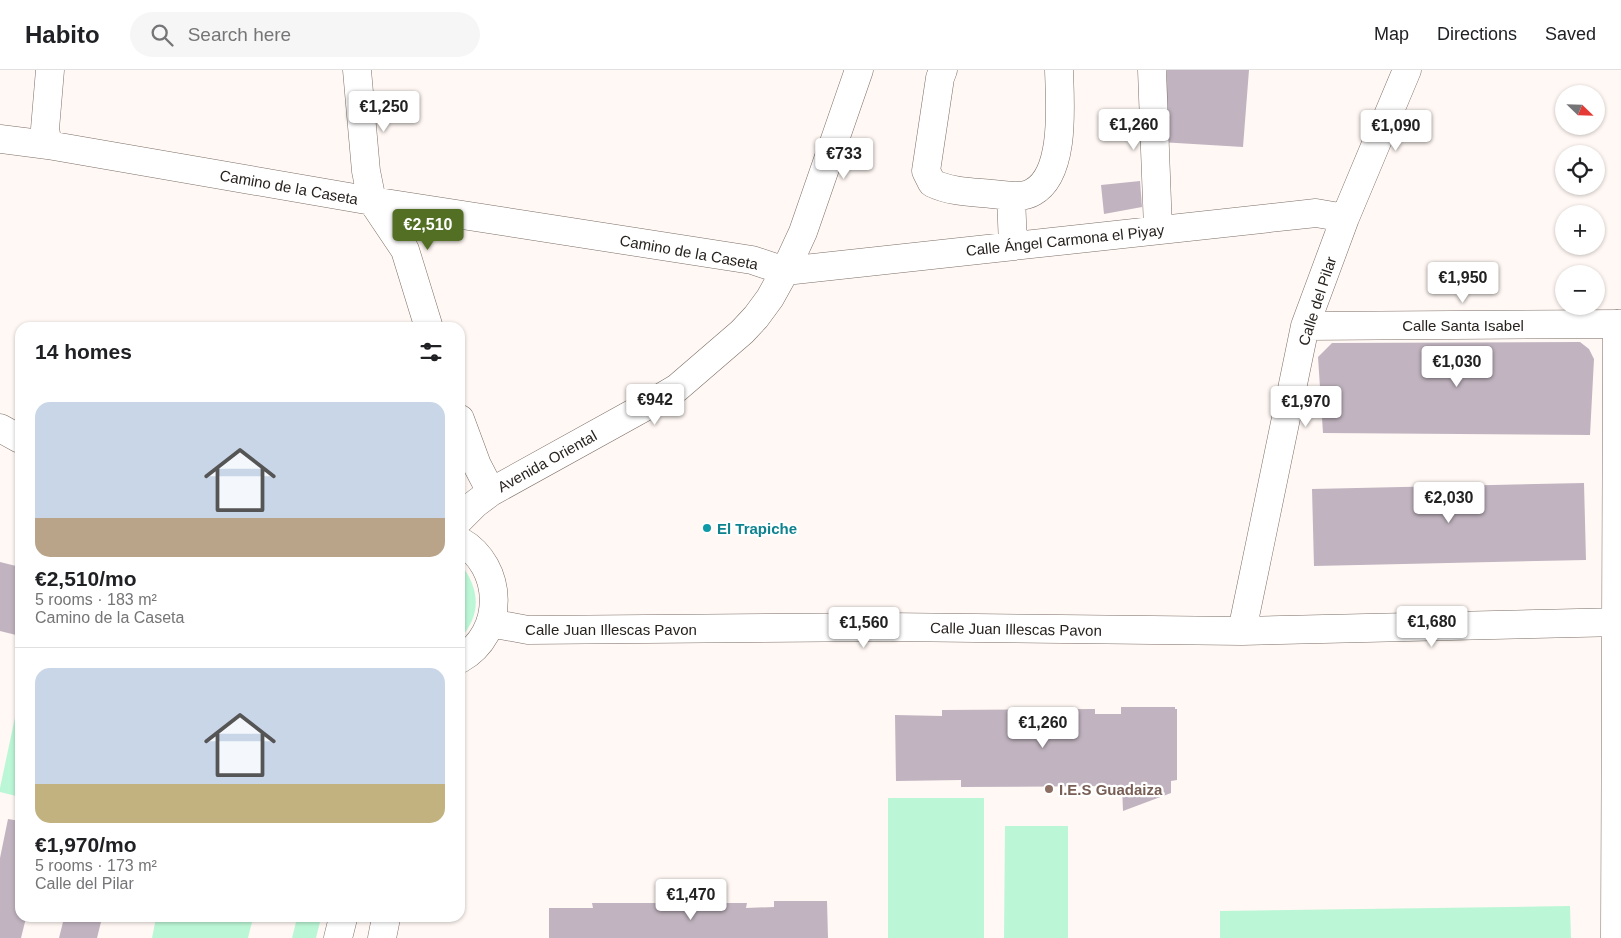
<!DOCTYPE html>
<html lang="en">
<head>
<meta charset="utf-8">
<style>
  :root { --surface:#fff; --page:#f6f6f6; --text:#202124; --muted:#757577; --line:#e0e0e0; --accent:#526f24 }
  body { margin:0; font-family:Arial,sans-serif; background:var(--page); color:var(--text); height:100vh; display:flex; flex-direction:column; font-size:19px; white-space:nowrap }
  * { box-sizing:border-box; margin:0 }
  p { font-size:16px; color:var(--muted) }
  .icon { flex:none; width:28px; height:28px; fill:none; stroke:currentColor; stroke-width:2; stroke-linecap:round; stroke-linejoin:round }
  .map { position:relative; flex:1; overflow:hidden }
  .drawer { position:absolute; left:15px; top:252px; width:450px; height:600px; display:flex; flex-direction:column; background:var(--surface); border-radius:15px; box-shadow:0 1px 4px #0004 }
  .drawer>* { flex:none }
  .needle { width:32px; rotate:113deg }
  .tools { position:absolute; left:1555px; top:15px; display:grid; gap:10px }
  .tools a { display:grid; place-items:center; width:50px; height:50px; border-radius:50%; background:var(--surface); box-shadow:0 1px 4px #0004; font-size:25px }
  .price { position:absolute; translate:-50% -42px; padding:0 11px; border-radius:5px; background:#fff; color:#222; font-size:16px; line-height:32px; filter:drop-shadow(0 1px 2px #0008) }
  .price::after { content:''; position:absolute; left:50%; top:30px; width:15px; height:11px; margin-left:-8px; background:inherit; clip-path:polygon(0 0,100% 0,50% 100%) }
  .price.selected { background:var(--accent); color:#fff }
  ul { padding:0; list-style:none }
  li { display:grid; align-content:center; gap:10px; height:265px; padding:0 20px }
  li+li { border-top:1px solid var(--line) }
  li span { display:grid; place-items:center; height:155px; border-radius:15px; color:#555 }
  li>.icon { margin-inline-start:auto }
  span .icon { width:90px; height:90px; fill:#fffc; stroke-width:1 }
  li b { font-size:21px }
  h2 { display:flex; justify-content:space-between; align-items:center; height:60px; padding:0 20px; font-size:21px }
  header { display:flex; align-items:center; gap:30px; box-sizing:border-box; height:70px; padding:0 25px; background:var(--surface); border-bottom:1px solid var(--line) }
  header strong { font-size:24px }
  nav { display:flex; gap:28px; margin-inline-start:auto; font-size:18px }
  .search { width:350px; height:45px; background:var(--page); display:flex; align-items:center; gap:12px; box-sizing:border-box; padding:0 18px; border-radius:28px; color:var(--muted); font-size:19px }
  .map>svg:first-child { display:block }
  .green { fill:#bbf7d6 }
  .building { fill:#c1b4c0 }
  .lines { fill:none; stroke-linecap:round; stroke-linejoin:round }
  .minor-casing { stroke:#7d6e66; stroke-width:29 }
  .minor { stroke:#fff; stroke-width:28 }
  .culture-dot { fill:#0f9aa8; stroke:#fff; stroke-width:2 }
  .education-dot { fill:#8d6e63; stroke:#fff; stroke-width:2 }
  .labels { text-anchor:middle; dominant-baseline:central; stroke-width:4.5; stroke-linejoin:round; paint-order:stroke }
  .street-label { font-size:15px; fill:#28221f; stroke:#fff }
  .culture-label { font-size:15px; font-weight:bold; fill:#0d838f; stroke:#fff; text-anchor:start }
  .education-label { font-size:15px; font-weight:bold; fill:#785e54; stroke:#fff; text-anchor:start }
</style>
</head>
<body>
<header>
<strong>Habito</strong>
<div class="search"><svg class="icon" aria-label="search" viewBox="0 0 24 24"><circle cx="10" cy="10" r="6"/><path d="M15 15l6 6"/></svg>Search here</div>
<nav><a>Map</a><a>Directions</a><a>Saved</a></nav>
</header>
<div class="map">
<svg width="1621" height="868" viewBox="0 0 1621 868">
  <rect width="100%" height="100%" fill="#fff8f4"/>
  <path class="green" d="M460,493C480,519 482,544 460,569Z
    M20,624V727L0,722V718Z
    M888,728H984V868H888Z
    M1005,756H1068V868H1004Z
    M1570,836L1571,868H1220V841Z
    M156,848H253L248,868H152Z
    M297,848H321L316,868H292Z"/>
  <path class="building" d="M1167,0H1249L1243,77L1160,72Z
    M1140,111L1142,137L1104,144L1101,115Z
    M1580,272L1589,279L1594,289L1590,365L1323,363L1318,287L1332,273Z
    M1584,413L1586,490L1314,496L1312,419Z
    M0,492L20,497V566L0,561Z
    M1121,637H1175V639H1177V710L1171,711V723L1123,741L1122,716L961,717V710L896,711L895,645L942,646V640L1095,639V644H1121Z
    M8,749L20,751V848H26L21,868H0V788Z
    M774,831H827L828,868H549V838H593L592,833H747L746,838L774,837Z
    M64,848H102L97,868H59Z"/>
  <g class="lines">
    <g class="minor-casing">
      <path id="minor" d="M357,0L366,101L372,131L405,180L429,258
        M943,0L940,8L926,101L932,113C951,122 971,122 992,124C1004,125 1022,129 1033,122C1066,104 1060,33 1059,0
        M1152,0L1158,159
        M0,69L48,75L372,131L752,190L785,201L1316,143L1345,148
        M48,75L45,59L50,0
        M1011,126L1013,176
        M1305,256L1621,254
        M460,349L477,395L491,422
        M0,358L20,369
        M460,449L475,434L491,422L650,334L677,318L742,262L756,247L770,228L785,201L803,162L859,0
        M460,471C504,496 506,563 460,589
        M490,553L528,560L889,557L1242,561L1621,552
        M1242,561L1305,256L1345,148L1407,0
        M338,868L343,848
        M382,868L386,848
        M1615,868L1617,254"/>
    </g>
    <use href="#minor" class="minor"/>
  </g>
  <circle class="culture-dot" cx="707" cy="458" r="5"/>
  <circle class="education-dot" cx="1049" cy="719" r="5"/>
  <g class="labels">
    <g class="street-label">
      <text transform="translate(289 117) rotate(10)">Camino de la Caseta</text>
      <text transform="translate(1065 170) rotate(-6)">Calle Ángel Carmona el Piyay</text>
      <text transform="translate(689 182) rotate(10)">Camino de la Caseta</text>
      <text transform="translate(1317 231) rotate(-72)">Calle del Pilar</text>
      <text x="1463" y="255">Calle Santa Isabel</text>
      <text transform="translate(547 391) rotate(-29)">Avenida Oriental</text>
      <text x="611" y="559">Calle Juan Illescas Pavon</text>
      <text transform="translate(1016 559) rotate(1)">Calle Juan Illescas Pavon</text>
    </g>
    <g class="culture-label">
      <text x="717" y="458">El Trapiche</text>
    </g>
    <g class="education-label">
      <text x="1059" y="719">I.E.S Guadaiza</text>
    </g>
  </g>
</svg>
<div class="tools">
<a><svg class="needle" viewBox="-14 -14 28 28"><path d="M0-13l5 13h-10z" fill="#e53935"/><path d="M0 13l5-13h-10z" fill="#757577"/></svg></a>
<a><svg class="icon" aria-label="locate" viewBox="0 0 24 24"><circle cx="12" cy="12" r="6"/><path d="M12 2v4M12 18v4M2 12h4M18 12h4"/></svg></a>
<a>+</a>
<a>−</a>
</div>
<b class="price" style="left:384px;top:63px">€1,250</b>
<b class="price" style="left:1134px;top:81px">€1,260</b>
<b class="price" style="left:1396px;top:82px">€1,090</b>
<b class="price" style="left:844px;top:110px">€733</b>
<b class="price selected" style="left:428px;top:181px">€2,510</b>
<b class="price" style="left:1463px;top:234px">€1,950</b>
<b class="price" style="left:1457px;top:318px">€1,030</b>
<b class="price" style="left:655px;top:356px">€942</b>
<b class="price" style="left:1306px;top:358px">€1,970</b>
<b class="price" style="left:1449px;top:454px">€2,030</b>
<b class="price" style="left:1432px;top:578px">€1,680</b>
<b class="price" style="left:864px;top:579px">€1,560</b>
<b class="price" style="left:1043px;top:679px">€1,260</b>
<b class="price" style="left:691px;top:851px">€1,470</b>
<section class="drawer">
<h2>14 homes<svg class="icon" aria-label="filters" viewBox="0 0 24 24"><path d="M4 7h16M4 17h16"/><circle cx="9" cy="7" r="2"/><circle cx="15" cy="17" r="2"/></svg></h2>
<ul>
<li><span style="background:linear-gradient(#c9d6e8 75%,#b9a48a 0)"><svg class="icon" aria-label="home" viewBox="0 0 24 24"><path d="M3 11l9-7 9 7M6 9v11h12V9"/></svg></span><div><b>€2,510/mo</b><p>5 rooms · 183 m²</p><p>Camino de la Caseta</p></div></li>
<li><span style="background:linear-gradient(#c9d6e8 75%,#c2b280 0)"><svg class="icon" aria-label="home" viewBox="0 0 24 24"><path d="M3 11l9-7 9 7M6 9v11h12V9"/></svg></span><div><b>€1,970/mo</b><p>5 rooms · 173 m²</p><p>Calle del Pilar</p></div></li>
</ul>
</section>
</div>
</body>
</html>
